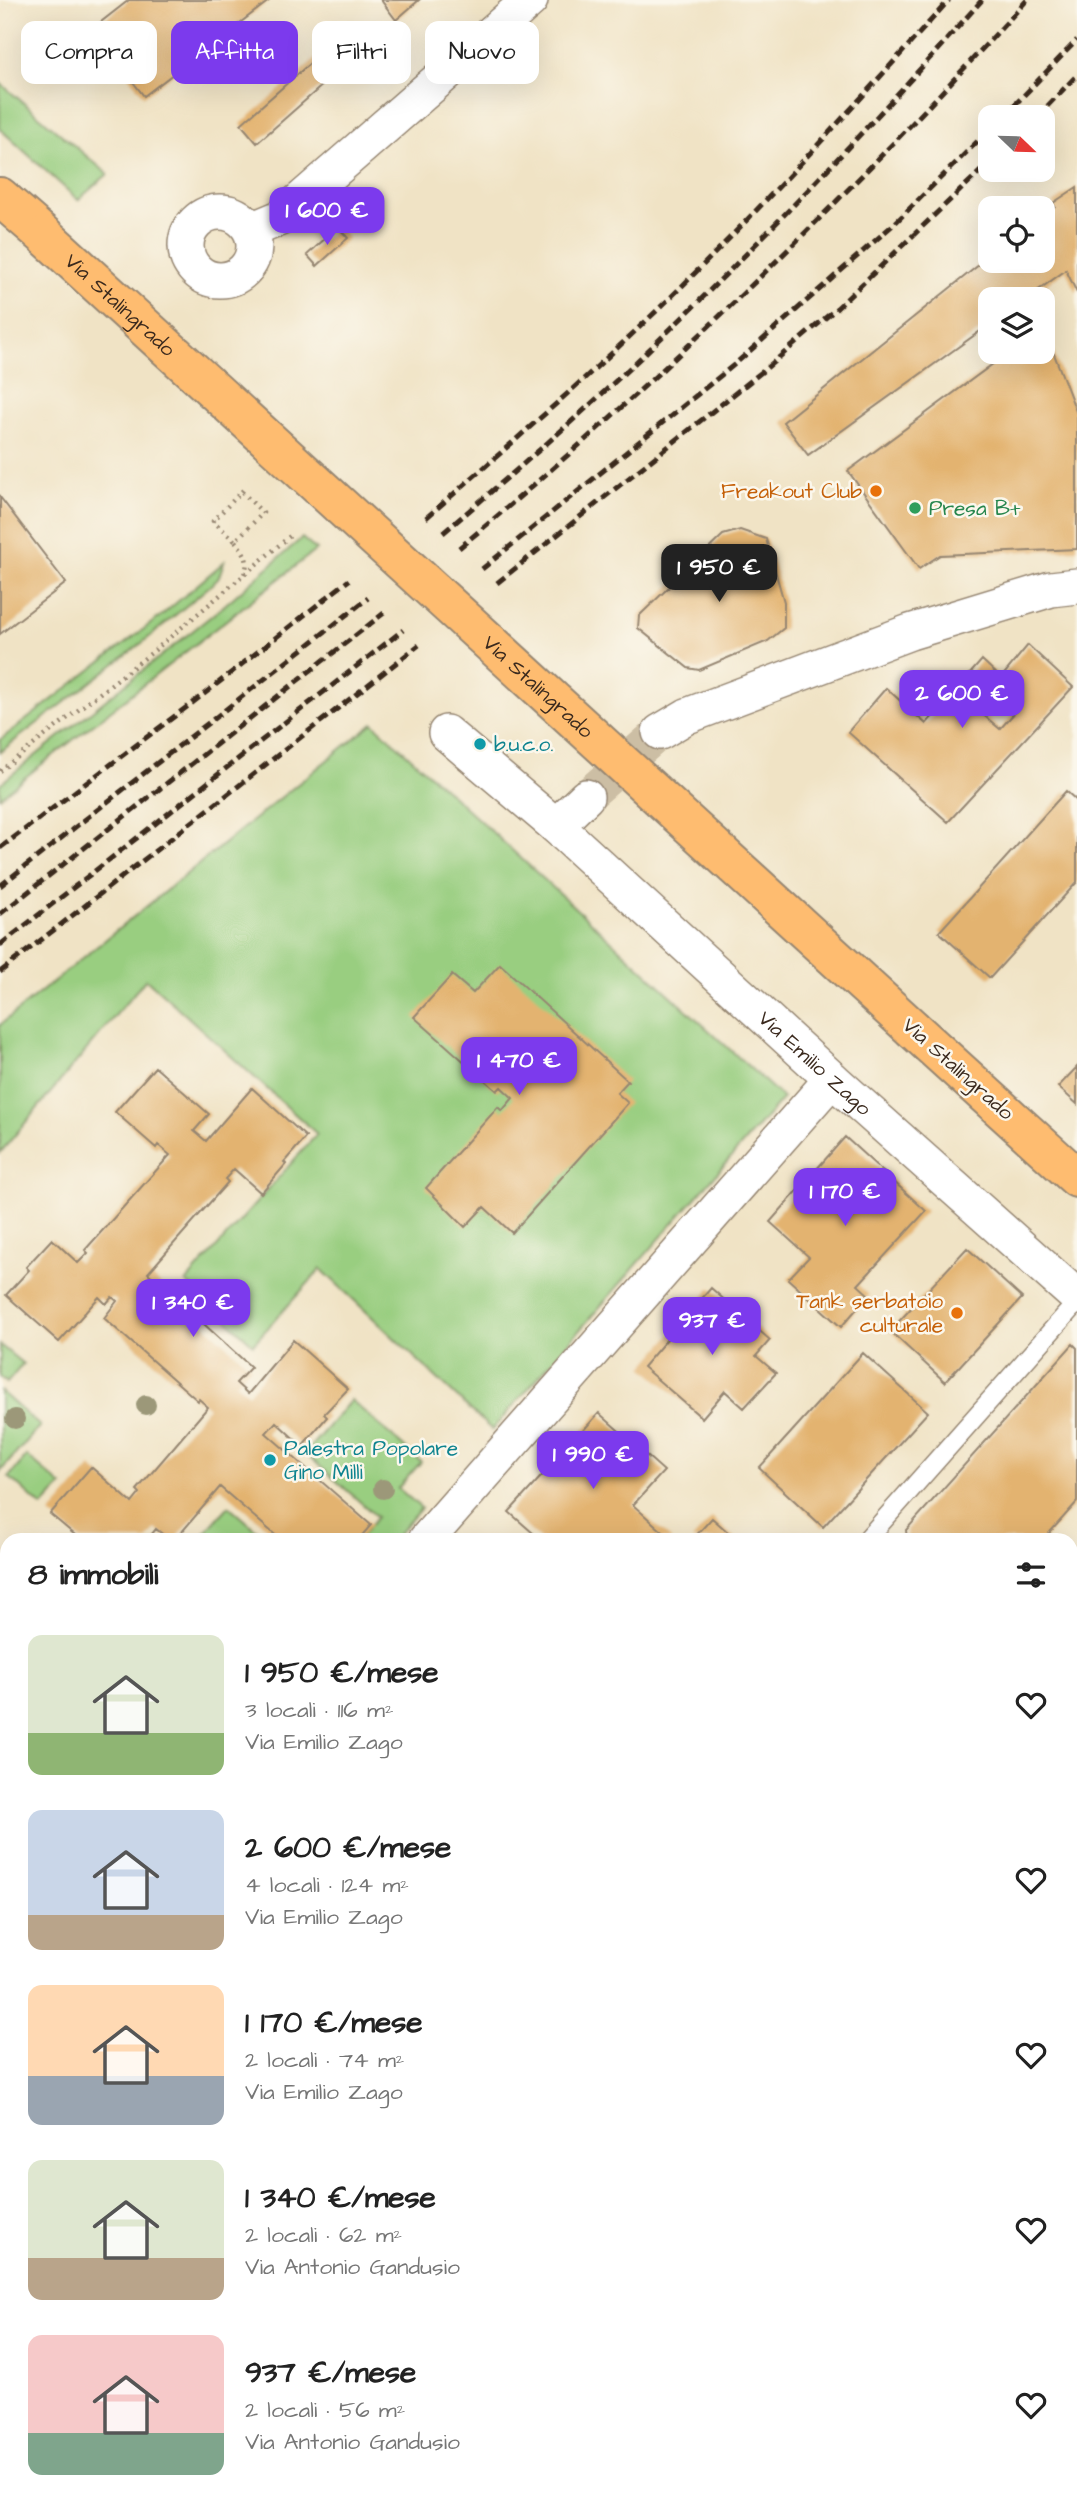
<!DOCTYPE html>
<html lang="it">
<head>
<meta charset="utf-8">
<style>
  :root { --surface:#fff; --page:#f2f2f2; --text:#222; --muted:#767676; --accent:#7c3aed }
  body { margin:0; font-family:"Architects Daughter",sans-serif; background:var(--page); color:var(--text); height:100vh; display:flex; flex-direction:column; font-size:26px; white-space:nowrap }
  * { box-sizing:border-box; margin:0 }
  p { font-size:23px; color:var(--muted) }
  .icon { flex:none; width:38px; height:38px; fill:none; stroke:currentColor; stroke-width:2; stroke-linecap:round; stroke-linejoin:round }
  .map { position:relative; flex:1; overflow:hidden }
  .details { position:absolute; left:0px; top:1533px; width:1078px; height:973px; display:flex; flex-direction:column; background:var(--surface); border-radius:21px 21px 0 0; box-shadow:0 7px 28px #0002 }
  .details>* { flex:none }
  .hud { position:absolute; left:21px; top:21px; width:700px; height:63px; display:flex; gap:14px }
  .needle { width:46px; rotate:113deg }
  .buttons { position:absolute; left:978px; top:105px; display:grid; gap:14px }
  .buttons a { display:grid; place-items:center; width:77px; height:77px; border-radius:14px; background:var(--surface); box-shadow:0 7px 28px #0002; font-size:35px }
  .price { position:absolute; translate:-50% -60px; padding:0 16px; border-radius:14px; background:var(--accent); color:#fff; font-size:23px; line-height:46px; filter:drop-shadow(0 2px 4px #0008) }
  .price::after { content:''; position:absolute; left:50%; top:42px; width:21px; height:16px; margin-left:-10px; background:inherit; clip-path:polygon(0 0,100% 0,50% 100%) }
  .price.current { background:#222; color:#fff }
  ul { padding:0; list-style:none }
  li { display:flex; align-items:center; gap:21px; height:175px; padding:0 28px }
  li span { display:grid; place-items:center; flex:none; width:196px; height:140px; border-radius:14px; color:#555 }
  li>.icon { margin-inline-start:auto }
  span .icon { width:84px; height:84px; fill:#fffc; stroke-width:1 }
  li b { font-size:30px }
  h2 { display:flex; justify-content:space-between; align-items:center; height:84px; padding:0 28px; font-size:30px }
  .tag { padding:0 24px; border-radius:14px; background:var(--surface); box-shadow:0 7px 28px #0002; font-size:24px; line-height:63px }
  .tag.current { background:var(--accent); color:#fff }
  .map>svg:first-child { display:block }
  .green { fill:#99ce80; stroke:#6a7c4f; stroke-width:2 }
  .building { fill:#e3b370; fill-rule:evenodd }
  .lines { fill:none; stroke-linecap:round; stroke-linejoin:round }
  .street-tunnel { stroke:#ccbea4; stroke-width:35; stroke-dasharray:35 18; stroke-linecap:butt }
  .lane-casing { stroke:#968672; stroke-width:21 }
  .street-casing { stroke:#968672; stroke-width:38 }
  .primary-casing { stroke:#968672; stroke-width:42 }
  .path { stroke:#968672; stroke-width:4.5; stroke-dasharray:2 5; stroke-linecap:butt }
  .lane { stroke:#fff; stroke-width:18 }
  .street { stroke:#fff; stroke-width:35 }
  .primary { stroke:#febc70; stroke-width:38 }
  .rail { stroke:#3b2a1e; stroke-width:5; stroke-dasharray:10 5; stroke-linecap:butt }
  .primary-bridge-casing { stroke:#968672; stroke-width:42; stroke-linecap:butt }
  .primary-bridge { stroke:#febc70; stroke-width:38 }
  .tree { fill:#9c9879 }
  .food-dot { fill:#e8710a; stroke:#fbf7ec; stroke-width:2.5 }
  .leisure-dot { fill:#2e9e5b; stroke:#fbf7ec; stroke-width:2.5 }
  .culture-dot { fill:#0f9aa8; stroke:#fbf7ec; stroke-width:2.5 }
  .labels { text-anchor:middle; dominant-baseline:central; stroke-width:5; stroke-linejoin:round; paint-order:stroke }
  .street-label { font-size:21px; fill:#3b2a1e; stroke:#fbf7ec }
  .food-label { font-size:21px; fill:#c56008; stroke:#fbf7ec; text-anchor:end }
  .leisure-label { font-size:21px; fill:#27864d; stroke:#fbf7ec; text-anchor:start }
  .culture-label { font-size:21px; fill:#0d838f; stroke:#fbf7ec; text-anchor:start }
</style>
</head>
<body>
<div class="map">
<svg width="1077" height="2506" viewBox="0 0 1077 2506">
  <rect width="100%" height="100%" fill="#fbf7ec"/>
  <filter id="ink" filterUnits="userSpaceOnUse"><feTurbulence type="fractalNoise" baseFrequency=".0143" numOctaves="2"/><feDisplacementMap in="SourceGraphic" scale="14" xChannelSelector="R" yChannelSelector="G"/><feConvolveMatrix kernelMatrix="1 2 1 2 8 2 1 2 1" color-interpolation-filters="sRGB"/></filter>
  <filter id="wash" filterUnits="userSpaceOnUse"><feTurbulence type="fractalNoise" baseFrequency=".00686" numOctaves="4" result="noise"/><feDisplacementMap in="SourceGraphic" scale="28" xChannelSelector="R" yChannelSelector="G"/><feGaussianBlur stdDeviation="1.57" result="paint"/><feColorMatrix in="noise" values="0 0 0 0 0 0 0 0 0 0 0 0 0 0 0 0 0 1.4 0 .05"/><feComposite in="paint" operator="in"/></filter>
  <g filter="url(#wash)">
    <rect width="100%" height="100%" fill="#f0e3c5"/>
    <path class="green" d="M0,83L108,174L78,200L0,129Z
      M302,538L316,550L0,797V784L220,609Z
      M224,562L218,579L147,639L0,752V740L162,615Z
      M373,723L783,1098L492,1430L321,1269L253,1344L186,1282L317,1134L146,979L0,1153V1025Z
      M0,1345L23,1364L7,1383L0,1377Z
      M0,1391L40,1426L0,1472Z
      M351,1400L421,1462L398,1488L421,1508L393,1540H358L377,1517L305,1453Z
      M27,1456L62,1486L42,1507L9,1477Z
      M229,1506L268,1540H198Z
      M0,1600L7,1607V1984L0,1992Z
      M0,2028L7,2032V2499H176L178,2506H0Z
      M498,2499H680L682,2506H500Z"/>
    <g id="blocks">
      <path class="building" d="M129,0H270L144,96L92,29Z
        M381,0H419L396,20Z
        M351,27L367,46L257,143L241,124Z
        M1077,187V293L1066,270L1026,299H990V324L808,455L783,422L990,256V261H1043V215L1055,207L1053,203Z
        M338,227L348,238L317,266L307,255Z
        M1049,341L1077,414V549L940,555L919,569L848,471L997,361L1020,352H1043V343Z
        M0,497L66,583L0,634Z
        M740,530L766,539L784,602V628L768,641L699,670L688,668L638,628L639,616L723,535Z
        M1028,645L1073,687L948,822L848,732L886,688L926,724L982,660L1001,678ZM998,693L1017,710L1000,729L981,713Z
        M1066,791L1077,801V882L990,978L939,932Z
        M500,964L628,1081L617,1093L628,1103L512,1233L484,1207L465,1227L426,1188L498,1107L502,1111L513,1098L501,1087L497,1091L414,1017L452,975L473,993Z
        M155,1067L209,1114L194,1131L206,1141L252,1088L306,1137L284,1162L286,1164L261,1193L234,1169L225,1179L228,1182L148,1273L251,1367L236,1383L248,1394L293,1340L348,1389L324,1414L327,1417L302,1446L276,1422L266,1433L371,1525L358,1540H281L220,1487L175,1540H170L156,1529L147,1540H81L50,1514L91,1467L132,1503L140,1493L137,1490L208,1407L199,1399L198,1401L104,1318L117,1301L112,1297L106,1304L99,1297L59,1342L6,1295L29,1270L26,1267L52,1239L78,1263L88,1253L85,1250L170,1155L158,1145L156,1148L115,1112Z
        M1077,1067V1104L1058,1087Z
        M845,1137L926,1211L858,1285L869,1295L841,1327L788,1279L809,1257L770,1222Z
        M967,1248L1022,1298L945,1382L890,1331Z
        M711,1288L770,1340L756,1356L776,1373L744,1408L725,1391L702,1418L643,1367Z
        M1073,1344L1077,1348V1502L1043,1540H907L906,1530Z
        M863,1353L928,1412L823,1527L759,1468Z
        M599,1413L664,1471L633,1505L672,1540H541L509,1512Z
        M712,1518L737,1540H692Z
        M1077,1599V1707L1071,1714V1606Z
        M1071,1809L1077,1814V1849L1071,1856Z
        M235,2499H450L451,2506H237Z"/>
    </g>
  </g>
  <g filter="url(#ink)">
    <use href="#blocks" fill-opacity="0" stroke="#968672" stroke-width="2"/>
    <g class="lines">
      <path class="street-tunnel" d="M586,797L660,732"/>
      <g class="lane-casing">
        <path id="lane" d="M866,1540L1077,1302"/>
      </g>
      <g class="street-casing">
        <g id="street">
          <circle cx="220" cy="246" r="34"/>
          <path d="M251,230L280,218L530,0"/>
          <path d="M660,732L687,716L910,632L1051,589L1077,586"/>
          <path id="s1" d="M446,733L556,826L832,1079L1077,1297"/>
          <path d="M556,826L586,797"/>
          <path d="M426,1540L832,1079"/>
          <path d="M1071,2301L1077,2306"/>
          <path d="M191,2499L193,2506"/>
        </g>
      </g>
      <g class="primary-casing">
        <path id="primary" d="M0,197L45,236
          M914,1030L1077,1178"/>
      </g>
      <path class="path" d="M242,492L263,513L235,541L213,521L246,487
        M235,541C245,553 251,561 243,576
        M0,771L155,650L290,536
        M0,2002L7,1997"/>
      <use href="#lane" class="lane"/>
      <use href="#street" class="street"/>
      <use href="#primary" class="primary"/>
      <path class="rail" d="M1003,117L1077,40
        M1037,117L1077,75
        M426,518C510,445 594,372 674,294C769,200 860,100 949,0
        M443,533C498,486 553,439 606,390C739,267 862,135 982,0
        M459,548C662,380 850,195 1027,0
        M482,569L735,364L894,224L990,129
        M497,583L763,371L837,308L990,162
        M0,848L204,694L349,580
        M0,886L368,598
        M0,914L384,613
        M0,945L403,630
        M0,972L419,645"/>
      <g class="primary-bridge-casing">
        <g id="primary-bridge">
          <path id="s2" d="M45,236L914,1030"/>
        </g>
      </g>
      <use href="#primary-bridge" class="primary-bridge"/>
    </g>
    <g class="tree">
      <circle cx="146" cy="1405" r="10"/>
      <circle cx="15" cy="1419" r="10"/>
      <circle cx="383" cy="1489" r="10"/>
    </g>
  </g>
  <g class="food-dot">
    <circle cx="876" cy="491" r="7"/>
    <circle cx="957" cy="1313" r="7"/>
  </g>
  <circle class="leisure-dot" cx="915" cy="508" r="7"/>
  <g class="culture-dot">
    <circle cx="480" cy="744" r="7"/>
    <circle cx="270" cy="1460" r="7"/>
  </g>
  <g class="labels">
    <g class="street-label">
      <text stroke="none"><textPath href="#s2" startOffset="102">Via Stalingrado</textPath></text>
      <text stroke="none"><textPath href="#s2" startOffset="668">Via Stalingrado</textPath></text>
      <text stroke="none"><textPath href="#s1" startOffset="495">Via Emilio Zago</textPath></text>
      <text transform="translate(958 1069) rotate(42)">Via Stalingrado</text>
    </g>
    <g class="food-label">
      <text x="862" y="491">Freakout Club</text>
      <text x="943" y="1301">Tank serbatoio<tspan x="943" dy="24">culturale</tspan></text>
    </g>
    <g class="leisure-label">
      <text x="929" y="508">Presa B+</text>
    </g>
    <g class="culture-label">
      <text x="494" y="744">b.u.c.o.</text>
      <text x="284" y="1448">Palestra Popolare<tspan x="284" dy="24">Gino Milli</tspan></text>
    </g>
  </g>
</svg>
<div class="buttons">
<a><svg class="needle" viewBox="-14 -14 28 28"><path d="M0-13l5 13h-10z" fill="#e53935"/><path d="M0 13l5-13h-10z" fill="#767676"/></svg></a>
<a><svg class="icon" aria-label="locate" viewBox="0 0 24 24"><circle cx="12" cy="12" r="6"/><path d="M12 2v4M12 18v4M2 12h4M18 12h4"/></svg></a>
<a><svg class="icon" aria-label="layers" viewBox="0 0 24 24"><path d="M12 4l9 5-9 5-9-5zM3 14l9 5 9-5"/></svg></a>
</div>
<b class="price" style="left:327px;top:247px">1 600 €</b>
<b class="price current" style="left:719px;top:604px">1 950 €</b>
<b class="price" style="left:962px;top:730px">2 600 €</b>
<b class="price" style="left:519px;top:1097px">1 470 €</b>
<b class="price" style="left:845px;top:1228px">1 170 €</b>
<b class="price" style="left:193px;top:1339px">1 340 €</b>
<b class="price" style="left:712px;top:1357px">937 €</b>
<b class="price" style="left:593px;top:1491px">1 990 €</b>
<div class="hud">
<a class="tag">Compra</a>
<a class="tag current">Affitta</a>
<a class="tag">Filtri</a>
<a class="tag">Nuovo</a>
</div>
<section class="details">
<h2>8 immobili<svg class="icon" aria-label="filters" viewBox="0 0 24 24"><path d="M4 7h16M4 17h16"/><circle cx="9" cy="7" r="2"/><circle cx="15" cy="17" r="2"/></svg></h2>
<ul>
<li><span style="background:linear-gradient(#dfe7d0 70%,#8fb573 0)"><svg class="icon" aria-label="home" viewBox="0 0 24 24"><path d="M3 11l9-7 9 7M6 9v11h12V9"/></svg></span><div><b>1 950 €/mese</b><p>3 locali · 116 m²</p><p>Via Emilio Zago</p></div><svg class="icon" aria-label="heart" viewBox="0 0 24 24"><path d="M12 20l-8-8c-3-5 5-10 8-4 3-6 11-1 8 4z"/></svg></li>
<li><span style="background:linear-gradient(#c9d6e8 75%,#b9a48a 0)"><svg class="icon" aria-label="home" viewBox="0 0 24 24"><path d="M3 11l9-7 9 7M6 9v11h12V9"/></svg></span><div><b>2 600 €/mese</b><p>4 locali · 124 m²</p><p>Via Emilio Zago</p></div><svg class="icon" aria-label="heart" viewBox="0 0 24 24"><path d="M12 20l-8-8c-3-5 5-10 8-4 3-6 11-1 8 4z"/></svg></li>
<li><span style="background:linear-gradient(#ffd9b3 65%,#9aa5b1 0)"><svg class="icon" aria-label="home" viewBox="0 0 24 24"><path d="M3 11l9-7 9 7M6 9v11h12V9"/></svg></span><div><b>1 170 €/mese</b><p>2 locali · 74 m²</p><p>Via Emilio Zago</p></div><svg class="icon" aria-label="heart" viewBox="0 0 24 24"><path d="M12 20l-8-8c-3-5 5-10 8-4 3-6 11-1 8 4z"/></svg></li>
<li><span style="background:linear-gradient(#dfe7d0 70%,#b9a48a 0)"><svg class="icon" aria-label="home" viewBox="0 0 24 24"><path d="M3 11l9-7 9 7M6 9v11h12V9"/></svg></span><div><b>1 340 €/mese</b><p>2 locali · 62 m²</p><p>Via Antonio Gandusio</p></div><svg class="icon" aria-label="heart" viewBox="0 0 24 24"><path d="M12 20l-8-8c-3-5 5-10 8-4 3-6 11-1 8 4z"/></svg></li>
<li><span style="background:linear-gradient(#f6c9c9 70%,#7fa58c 0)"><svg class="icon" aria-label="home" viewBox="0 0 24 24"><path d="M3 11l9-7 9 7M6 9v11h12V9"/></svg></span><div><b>937 €/mese</b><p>2 locali · 56 m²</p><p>Via Antonio Gandusio</p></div><svg class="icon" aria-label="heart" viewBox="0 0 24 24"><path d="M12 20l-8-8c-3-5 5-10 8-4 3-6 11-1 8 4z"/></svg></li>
</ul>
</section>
</div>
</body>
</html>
